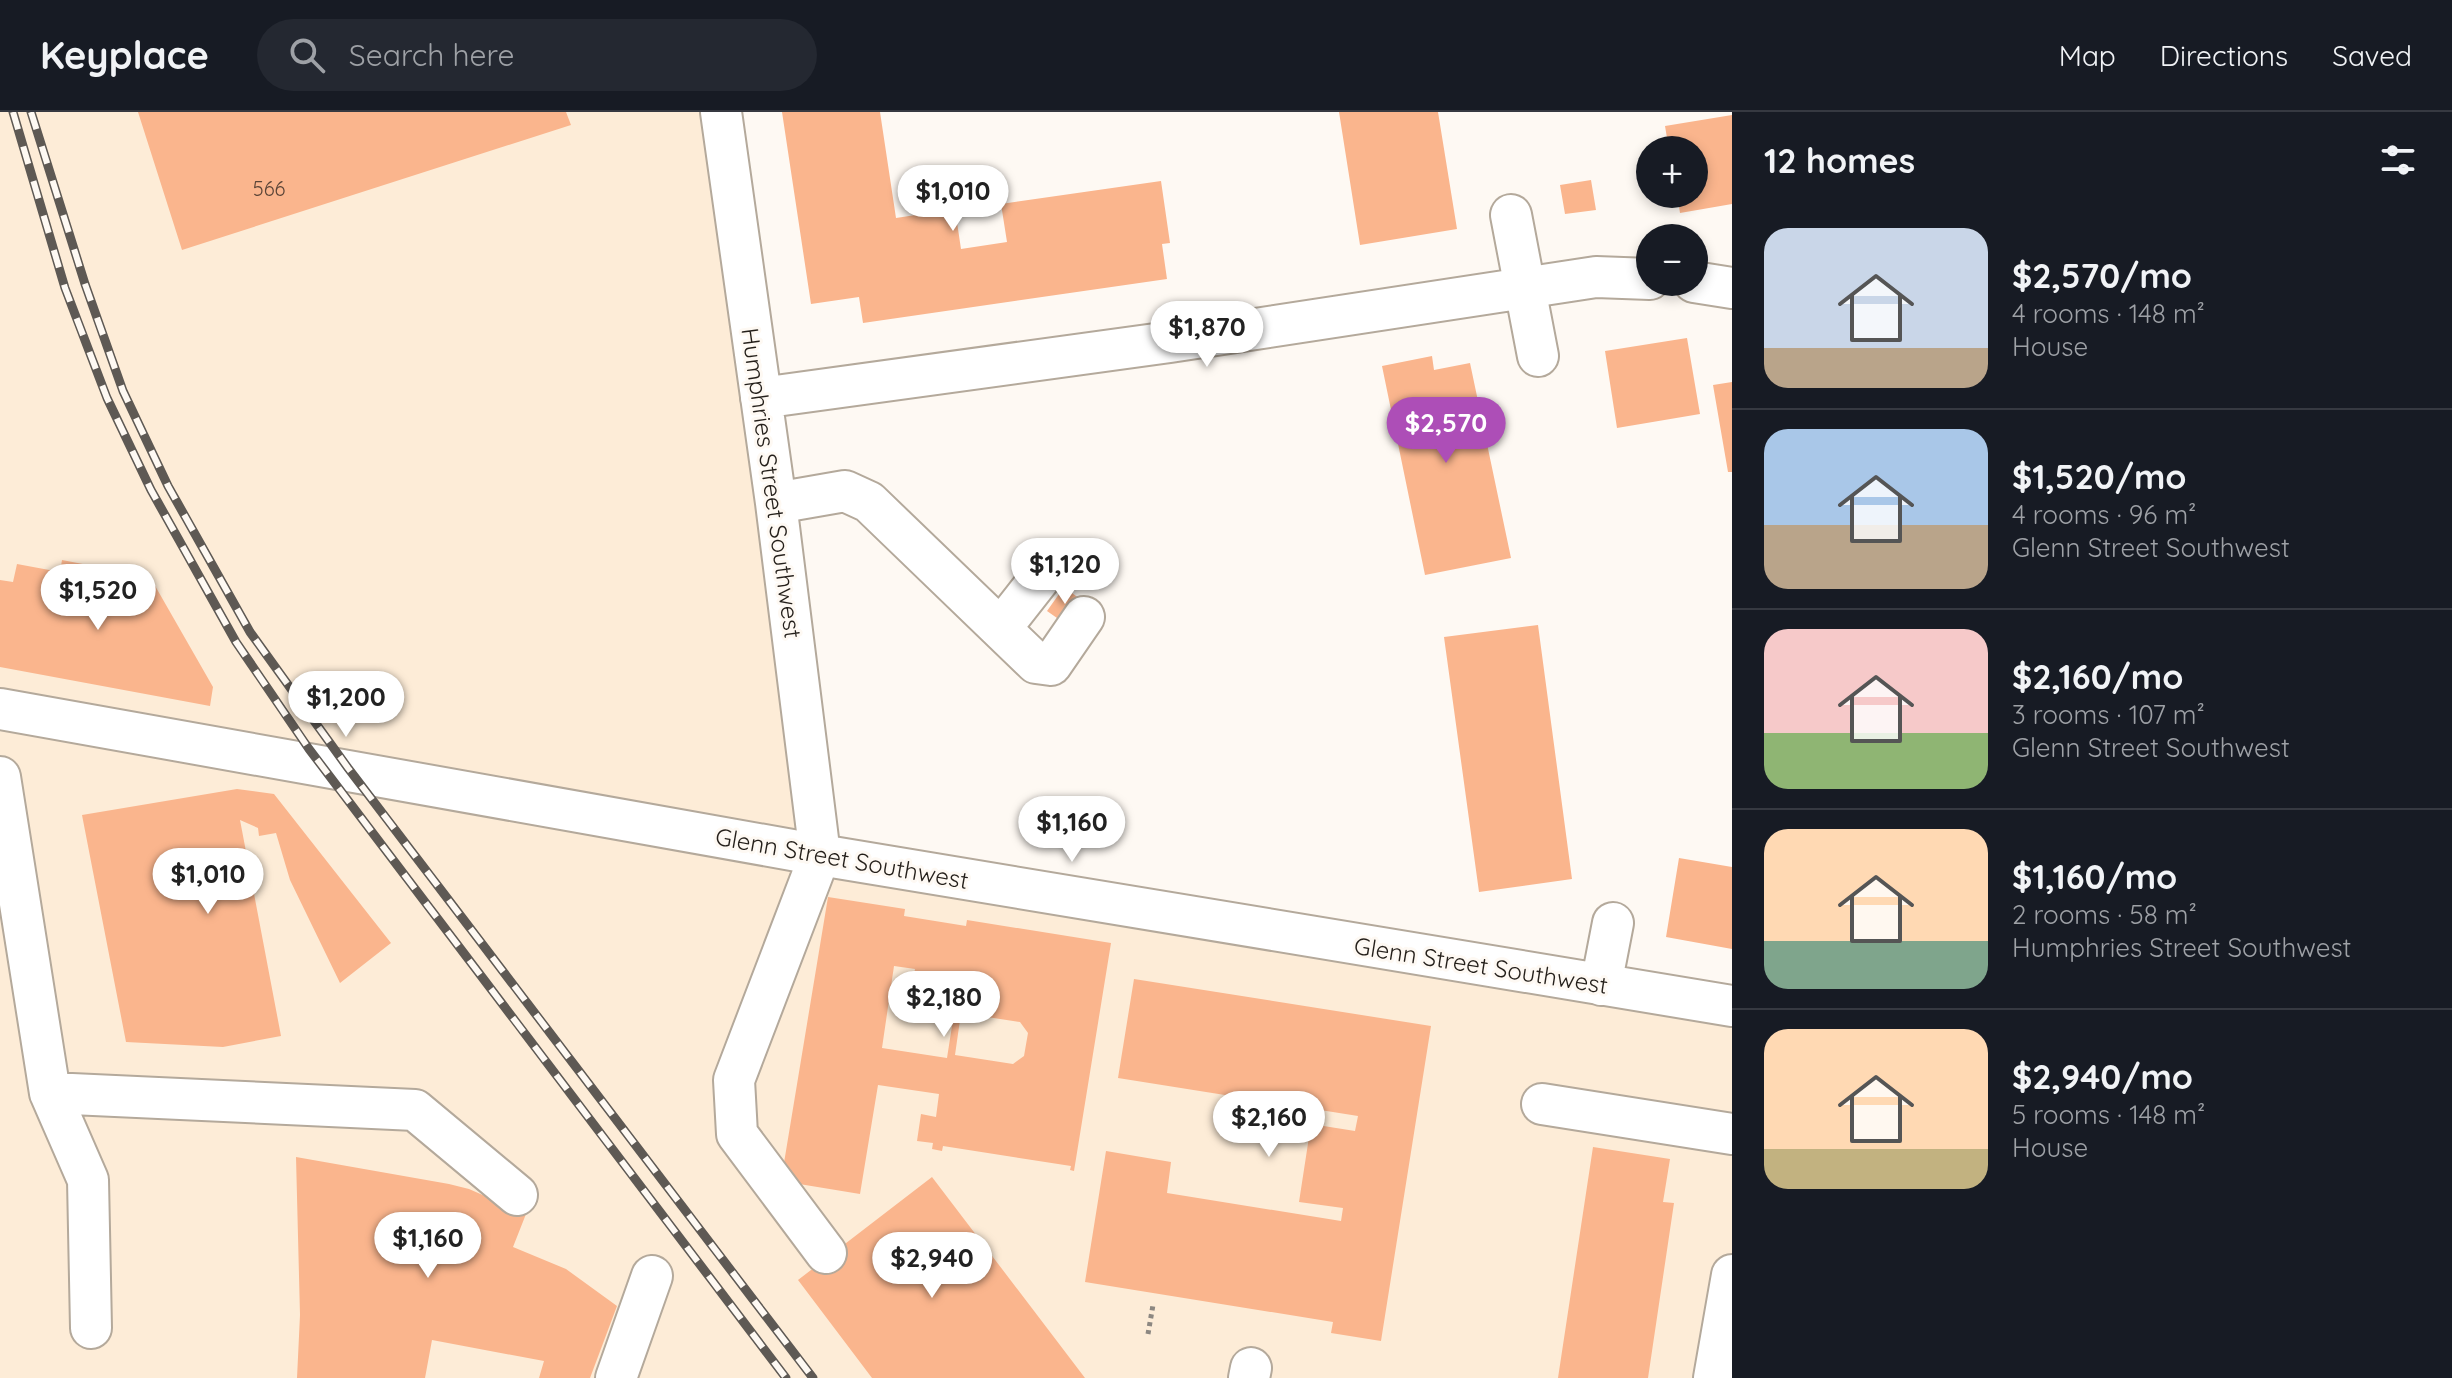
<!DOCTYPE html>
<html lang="en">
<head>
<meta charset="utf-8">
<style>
  :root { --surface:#171b24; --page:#242831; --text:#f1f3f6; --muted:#9ea1a6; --line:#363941; --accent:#ad4eb7 }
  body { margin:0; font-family:Quicksand,sans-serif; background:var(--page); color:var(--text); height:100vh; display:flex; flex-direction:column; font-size:30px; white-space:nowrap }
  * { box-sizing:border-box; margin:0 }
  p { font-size:26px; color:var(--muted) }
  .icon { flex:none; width:44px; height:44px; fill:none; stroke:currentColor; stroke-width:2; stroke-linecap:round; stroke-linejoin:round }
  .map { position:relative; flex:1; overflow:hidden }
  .drawer { display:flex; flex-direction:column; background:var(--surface); width:720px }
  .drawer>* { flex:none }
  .fabs { position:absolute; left:1636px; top:24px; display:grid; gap:16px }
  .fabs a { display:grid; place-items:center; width:72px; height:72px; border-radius:50%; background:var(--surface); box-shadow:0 4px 12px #0003; font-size:40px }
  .price { position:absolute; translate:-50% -68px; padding:0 18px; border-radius:28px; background:#fff; color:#222; font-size:26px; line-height:52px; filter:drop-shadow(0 2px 4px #0008) }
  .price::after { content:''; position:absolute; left:50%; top:48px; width:24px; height:18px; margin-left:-12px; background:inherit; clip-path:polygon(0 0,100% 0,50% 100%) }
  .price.selected { background:var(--accent); color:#fff }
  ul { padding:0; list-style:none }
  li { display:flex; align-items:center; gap:24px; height:200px; padding:0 32px }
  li+li { border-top:2px solid var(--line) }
  li span { display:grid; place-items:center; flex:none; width:224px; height:160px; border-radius:24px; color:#555 }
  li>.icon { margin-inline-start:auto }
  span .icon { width:96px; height:96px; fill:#fffc; stroke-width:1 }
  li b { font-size:34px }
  h2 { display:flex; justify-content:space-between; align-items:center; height:96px; padding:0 32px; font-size:34px }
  header { display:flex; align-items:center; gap:48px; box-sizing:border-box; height:112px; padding:0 40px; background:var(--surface); border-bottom:2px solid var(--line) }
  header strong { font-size:38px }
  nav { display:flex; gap:44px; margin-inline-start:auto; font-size:28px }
  .search { width:560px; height:72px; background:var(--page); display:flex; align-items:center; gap:20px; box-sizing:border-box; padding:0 28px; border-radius:44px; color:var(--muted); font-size:30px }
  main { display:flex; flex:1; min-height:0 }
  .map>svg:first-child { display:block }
  .built { fill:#fdecd7 }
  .building { fill:#fab58d; fill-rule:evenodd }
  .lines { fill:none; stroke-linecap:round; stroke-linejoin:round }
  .minor-casing { stroke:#b4a99b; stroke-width:44 }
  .path { stroke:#8c8781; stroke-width:5; stroke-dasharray:4 4; stroke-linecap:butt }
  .minor { stroke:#fff; stroke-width:40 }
  .rail-casing { stroke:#5e5954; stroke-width:9 }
  .rail { stroke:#fef9f3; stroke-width:6; stroke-dasharray:18; stroke-linecap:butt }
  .labels { text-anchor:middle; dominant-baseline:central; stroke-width:6; stroke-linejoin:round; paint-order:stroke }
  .number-label { font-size:20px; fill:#5a4437 }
  .street-label { font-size:24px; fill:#241f1a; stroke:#fef9f3 }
</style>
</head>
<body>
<header>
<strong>Keyplace</strong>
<div class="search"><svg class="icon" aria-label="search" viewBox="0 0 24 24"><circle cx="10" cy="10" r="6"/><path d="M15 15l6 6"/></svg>Search here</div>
<nav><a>Map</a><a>Directions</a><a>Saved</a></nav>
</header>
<main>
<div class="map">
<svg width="1732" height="1266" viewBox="0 0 1732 1266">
  <rect width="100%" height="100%" fill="#fef9f3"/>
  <path class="built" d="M0,0H704L817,745L1732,897V1266H0Z"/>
  <path class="building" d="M138,0H566L571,13L182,138Z
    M782,0H880L896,106L955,97L961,137L1007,130L1001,92L1161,69L1170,131L1162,132L1167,167L863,211L859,185L811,192Z
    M1339,0H1438L1457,117L1360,133Z
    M1732,3V92L1680,101L1677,82H1694V38H1669L1665,14Z
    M1591,68L1596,98L1565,102L1560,73Z
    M1687,226L1700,302L1617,316L1605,239Z
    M1432,244L1434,258L1470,251L1511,446L1425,463L1382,254Z
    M1732,270V360H1728L1713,273Z
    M1094,434L1102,450L1078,461L1070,445Z
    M62,448L150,465L213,575L210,594L0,555V468L13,470L17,452L60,460Z
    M1064,475L1084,490L1067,513L1047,499Z
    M1538,513L1572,767L1479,780L1444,525Z
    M237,677L274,682L391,831L340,871L290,768L276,721L259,724L258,716L240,708L281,924L223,935L126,930L82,703Z
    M1679,746L1732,755V837L1666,825Z
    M828,785L905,797L904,804L966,814L967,808L1111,831L1074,1059L1070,1058L1071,1054L943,1034L942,1039L932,1037L933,1031L917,1029L921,1002L936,1005L939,982L878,973L860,1082L781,1069ZM894,854L915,857L911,879L935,882L938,860L960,863L947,946L882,936ZM961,901L1020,910L1028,921L1024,944L1013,952L955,943Z
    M1134,867L1431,914L1381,1229L1331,1221L1333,1210L1085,1170L1106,1039L1171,1050L1167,1081L1341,1109L1343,1096L1299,1090L1311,1012L1355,1019L1358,1004L1118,966Z
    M1593,1035L1670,1047L1663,1090L1674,1091L1648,1266H1558Z
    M296,1045L449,1072L469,1077L526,1102L513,1135L566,1157L617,1194L590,1266H539L544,1249L432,1228L425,1266H297L300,1203Z
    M932,1065L1085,1266H872L798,1168Z"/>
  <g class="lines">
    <g class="minor-casing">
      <path id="minor" d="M721,0L776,391L820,743L734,968L737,1022L826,1141
        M1511,103L1538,244
        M1694,170L1732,176
        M761,286L1170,230L1596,165L1650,167
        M776,391L845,379L869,390L1036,551L1051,553L1084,505
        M1001,516L1052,451
        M0,597L820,743L1732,894
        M0,665L50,981L415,998L517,1083
        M1601,873L1613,811
        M50,981L88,1068L91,1216
        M1542,992L1732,1022
        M616,1266L652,1164
        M1249,1266L1251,1256
        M1714,1266L1732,1163"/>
    </g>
    <path class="path" d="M1148,1222L1153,1193"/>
    <use href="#minor" class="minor"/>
    <g class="rail-casing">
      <path id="rail" d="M13,0L65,176L107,286L151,378L236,530L309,637L786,1266
        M31,0L85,172L123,279L168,374L250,520L348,656L813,1266"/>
    </g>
    <use href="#rail" class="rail"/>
  </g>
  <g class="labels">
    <g class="number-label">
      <text x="269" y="76">566</text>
    </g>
    <g class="street-label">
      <text transform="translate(772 371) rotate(82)">Humphries Street Southwest</text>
      <text transform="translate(842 746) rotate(10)">Glenn Street Southwest</text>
      <text transform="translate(1481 853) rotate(9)">Glenn Street Southwest</text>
    </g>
  </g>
</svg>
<div class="fabs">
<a>+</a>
<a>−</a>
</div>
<b class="price" style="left:953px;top:121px">$1,010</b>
<b class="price" style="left:1207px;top:257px">$1,870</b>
<b class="price selected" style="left:1446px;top:353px">$2,570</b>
<b class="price" style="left:1065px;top:494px">$1,120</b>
<b class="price" style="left:98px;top:520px">$1,520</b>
<b class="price" style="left:346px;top:627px">$1,200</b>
<b class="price" style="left:1072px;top:752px">$1,160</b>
<b class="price" style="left:208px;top:804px">$1,010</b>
<b class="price" style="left:944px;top:927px">$2,180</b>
<b class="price" style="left:1269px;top:1047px">$2,160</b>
<b class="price" style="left:428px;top:1168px">$1,160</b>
<b class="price" style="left:932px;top:1188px">$2,940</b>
</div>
<section class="drawer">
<h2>12 homes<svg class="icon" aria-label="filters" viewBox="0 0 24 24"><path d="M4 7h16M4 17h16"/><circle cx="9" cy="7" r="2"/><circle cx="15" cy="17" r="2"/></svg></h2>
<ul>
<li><span style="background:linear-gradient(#c9d6e8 75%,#b9a48a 0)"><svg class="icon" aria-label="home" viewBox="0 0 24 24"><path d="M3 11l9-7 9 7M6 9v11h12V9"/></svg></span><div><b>$2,570/mo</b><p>4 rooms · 148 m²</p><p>House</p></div></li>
<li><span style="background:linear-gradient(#a9c7e8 60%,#b9a48a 0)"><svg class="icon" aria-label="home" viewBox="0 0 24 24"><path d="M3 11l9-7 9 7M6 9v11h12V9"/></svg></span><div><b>$1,520/mo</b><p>4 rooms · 96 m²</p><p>Glenn Street Southwest</p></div></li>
<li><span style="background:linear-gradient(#f6c9c9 65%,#8fb573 0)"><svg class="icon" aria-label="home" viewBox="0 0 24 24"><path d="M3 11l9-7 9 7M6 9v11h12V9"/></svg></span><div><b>$2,160/mo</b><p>3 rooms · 107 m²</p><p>Glenn Street Southwest</p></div></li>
<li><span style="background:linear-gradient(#ffd9b3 70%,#7fa58c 0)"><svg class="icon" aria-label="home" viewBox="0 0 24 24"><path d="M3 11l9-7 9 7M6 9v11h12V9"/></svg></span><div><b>$1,160/mo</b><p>2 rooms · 58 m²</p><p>Humphries Street Southwest</p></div></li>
<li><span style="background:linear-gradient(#ffd9b3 75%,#c2b280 0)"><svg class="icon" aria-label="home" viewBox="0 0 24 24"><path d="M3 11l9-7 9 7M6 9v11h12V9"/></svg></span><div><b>$2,940/mo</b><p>5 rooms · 148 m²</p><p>House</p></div></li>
</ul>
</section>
</main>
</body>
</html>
